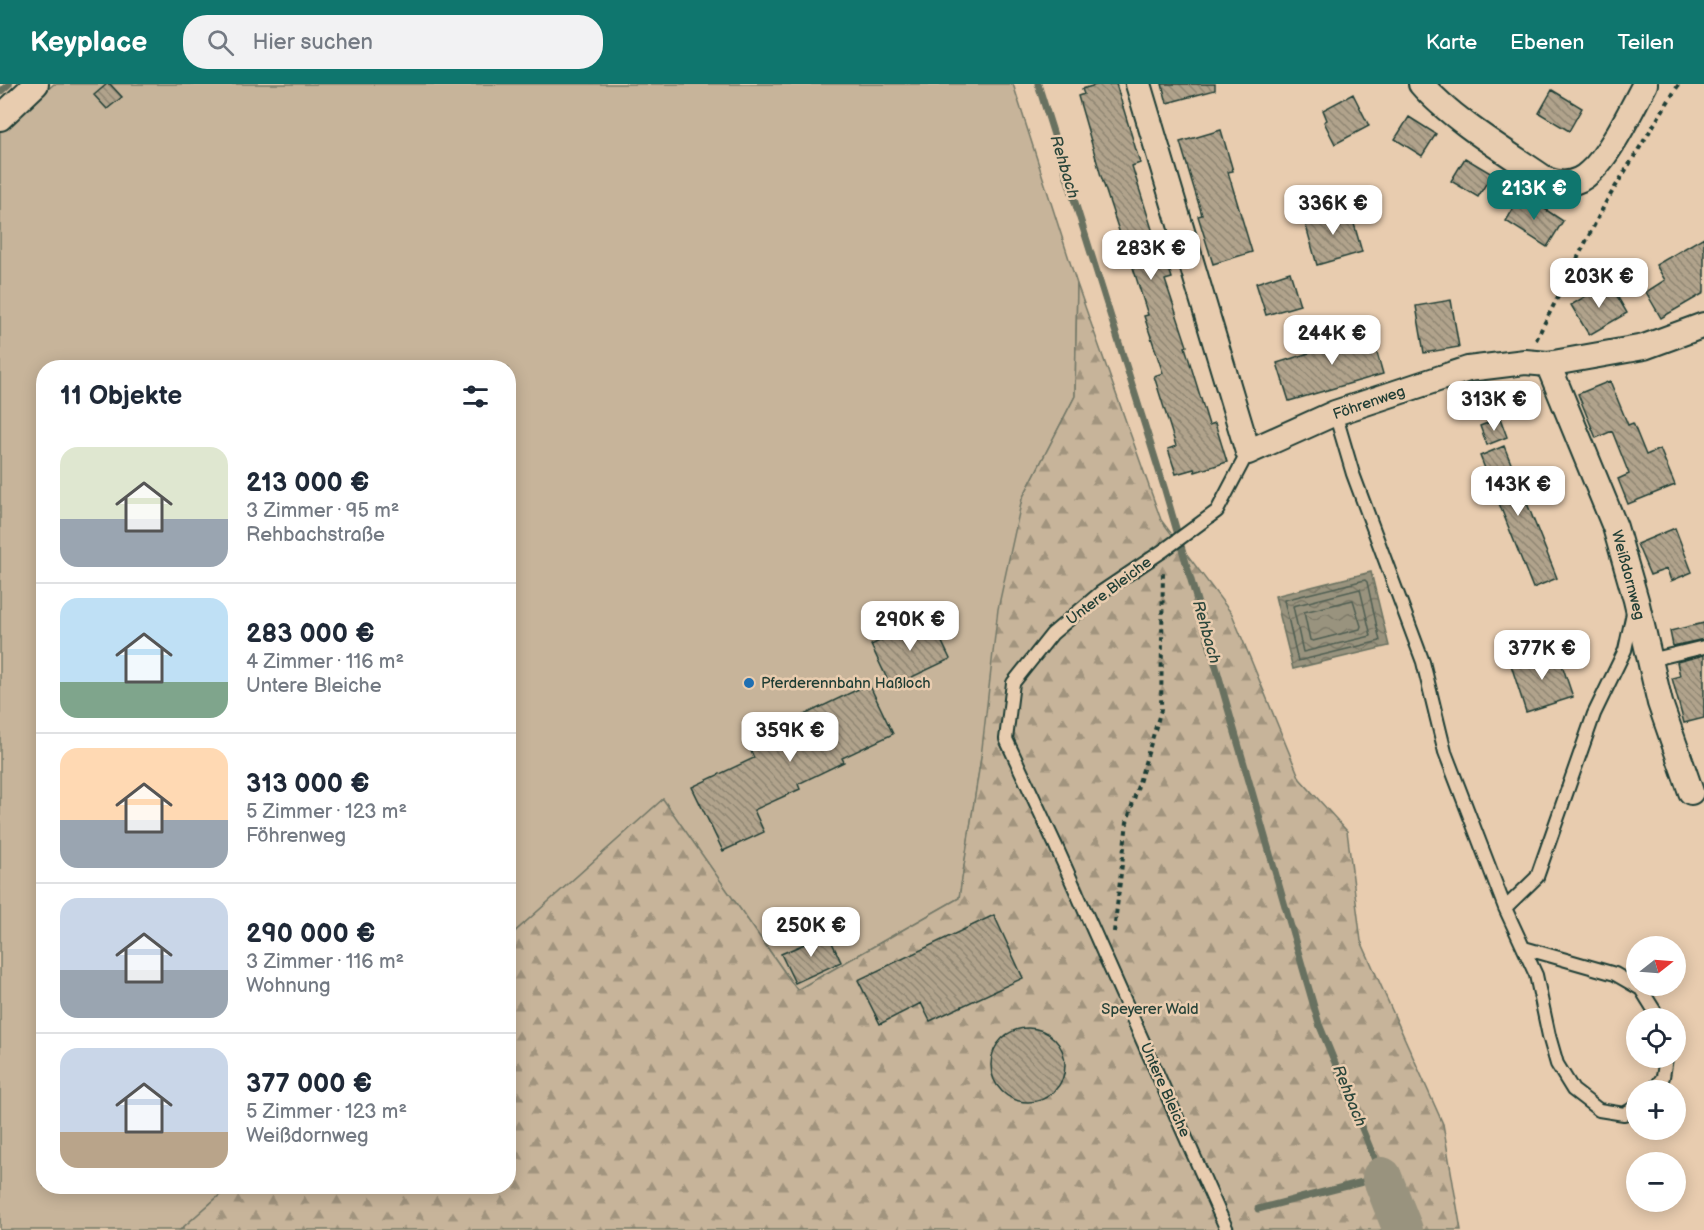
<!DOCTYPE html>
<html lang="de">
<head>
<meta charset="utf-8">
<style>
  :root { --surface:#fff; --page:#f2f2f3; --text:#1f2937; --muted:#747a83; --line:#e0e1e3; --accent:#0f766e }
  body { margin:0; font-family:"Balsamiq Sans",sans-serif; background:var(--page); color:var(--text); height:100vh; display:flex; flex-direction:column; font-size:22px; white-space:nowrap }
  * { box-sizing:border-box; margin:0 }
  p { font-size:20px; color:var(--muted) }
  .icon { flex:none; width:33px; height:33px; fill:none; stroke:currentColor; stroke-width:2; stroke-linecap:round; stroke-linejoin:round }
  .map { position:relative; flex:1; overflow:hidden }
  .details { position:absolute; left:36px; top:276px; width:480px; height:834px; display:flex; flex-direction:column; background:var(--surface); border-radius:24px; box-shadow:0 3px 15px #0003 }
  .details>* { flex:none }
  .needle { width:39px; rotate:73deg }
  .buttons { position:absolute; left:1626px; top:852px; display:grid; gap:12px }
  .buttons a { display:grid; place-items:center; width:60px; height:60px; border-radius:50%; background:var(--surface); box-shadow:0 3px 15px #0003; font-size:30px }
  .price { position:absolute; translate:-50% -51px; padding:0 14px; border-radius:12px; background:#fff; color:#222; font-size:20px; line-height:39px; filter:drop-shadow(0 2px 3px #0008) }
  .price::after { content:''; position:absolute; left:50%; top:36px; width:18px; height:14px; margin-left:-9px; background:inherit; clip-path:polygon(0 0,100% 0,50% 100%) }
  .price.selected { background:var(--accent); color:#fff }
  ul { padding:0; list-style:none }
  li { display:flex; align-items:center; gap:18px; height:150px; padding:0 24px }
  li+li { border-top:2px solid var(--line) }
  li span { display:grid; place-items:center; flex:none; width:168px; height:120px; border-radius:18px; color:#555 }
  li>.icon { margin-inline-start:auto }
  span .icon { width:72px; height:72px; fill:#fffc; stroke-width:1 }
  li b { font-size:26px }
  h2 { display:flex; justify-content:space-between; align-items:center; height:72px; padding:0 24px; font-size:26px }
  header { display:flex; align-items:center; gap:36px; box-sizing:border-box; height:84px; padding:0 30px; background:var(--accent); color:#fff }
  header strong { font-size:28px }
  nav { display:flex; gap:33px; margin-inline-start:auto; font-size:21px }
  .search { width:420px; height:54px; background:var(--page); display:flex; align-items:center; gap:15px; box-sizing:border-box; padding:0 21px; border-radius:24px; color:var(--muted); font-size:22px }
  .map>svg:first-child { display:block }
  .grass { fill:#c7b49a; stroke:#737867; stroke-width:1.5 }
  .forest { fill:url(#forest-firs); stroke:#737867; stroke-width:1.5 }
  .water { fill:url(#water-waves); stroke:#687160; stroke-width:1.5 }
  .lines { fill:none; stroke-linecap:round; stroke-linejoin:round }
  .shore { stroke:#505f52; stroke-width:1.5 }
  .stream { stroke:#687160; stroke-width:7 }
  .river { stroke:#99937e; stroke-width:40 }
  .building { fill:url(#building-back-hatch); stroke:#1f3d34; stroke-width:1.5 }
  .service-casing { stroke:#1f3d34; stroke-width:16 }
  .minor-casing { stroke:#1f3d34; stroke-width:28 }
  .path { stroke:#1f3d34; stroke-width:4; stroke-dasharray:4.5 4.5; stroke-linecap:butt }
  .service { stroke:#e8ccaf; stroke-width:12 }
  .minor { stroke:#e8ccaf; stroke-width:24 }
  .poi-dot { fill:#1f6fb2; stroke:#e8ccaf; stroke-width:2 }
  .labels { text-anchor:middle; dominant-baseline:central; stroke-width:5; stroke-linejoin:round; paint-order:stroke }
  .street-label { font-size:15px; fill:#1f3d34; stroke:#e8ccaf }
  .poi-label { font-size:15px; fill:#1f3d34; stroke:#e8ccaf; text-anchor:start }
  .park-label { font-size:15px; fill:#274339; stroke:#e8ccaf }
  .water-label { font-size:16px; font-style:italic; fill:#2b463b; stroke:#e8ccaf }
</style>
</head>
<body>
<header>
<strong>Keyplace</strong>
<div class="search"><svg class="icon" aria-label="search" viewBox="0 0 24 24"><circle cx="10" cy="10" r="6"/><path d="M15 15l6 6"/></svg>Hier suchen</div>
<nav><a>Karte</a><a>Ebenen</a><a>Teilen</a></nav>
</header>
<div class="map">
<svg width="1704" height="1146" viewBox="0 0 1704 1146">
  <defs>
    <pattern id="forest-firs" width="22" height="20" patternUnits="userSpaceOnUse" patternTransform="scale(1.5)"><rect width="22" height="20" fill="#c7b49a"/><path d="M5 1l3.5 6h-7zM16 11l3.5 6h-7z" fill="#a1947e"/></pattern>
    <pattern id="water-waves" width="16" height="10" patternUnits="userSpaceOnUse" patternTransform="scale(1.5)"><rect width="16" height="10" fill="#99937e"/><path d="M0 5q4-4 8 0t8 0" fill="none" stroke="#7c7968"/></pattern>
    <pattern id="building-back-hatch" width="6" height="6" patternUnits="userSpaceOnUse" patternTransform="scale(1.5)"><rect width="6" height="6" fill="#b1a38c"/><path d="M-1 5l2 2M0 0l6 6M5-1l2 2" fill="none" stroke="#8f8673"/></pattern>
  </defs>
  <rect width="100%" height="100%" fill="#e8ccaf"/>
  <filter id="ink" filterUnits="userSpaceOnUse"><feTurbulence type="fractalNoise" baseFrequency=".0167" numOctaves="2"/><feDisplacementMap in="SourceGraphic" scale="12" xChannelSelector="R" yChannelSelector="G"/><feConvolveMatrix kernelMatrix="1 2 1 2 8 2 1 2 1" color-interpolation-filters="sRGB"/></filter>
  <g filter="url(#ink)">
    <path class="grass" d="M54,0H1013L1077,200L1075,312L1022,415L959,814L797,906L663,715L509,853L508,284H44V1102L229,1103L180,1146H0V48Z"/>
    <path class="forest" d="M1077,200L1161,436L1232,530L1300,695L1347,747L1361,857L1443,1040L1461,1146H180L229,1103L508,1102L509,853L663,715L797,906L959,814L981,673L998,525L1022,415L1075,312Z"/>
    <path class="water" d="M1371,488L1389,562L1293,585L1275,512Z"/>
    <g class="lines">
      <path class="shore" d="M1365,496L1367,498L1380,557L1298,577L1284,516Z
        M1360,505L1371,552L1303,568L1293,522Z
        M1353,516L1361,542L1360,545L1313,557L1310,556L1304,528Z"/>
      <path class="stream" d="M1038,0L1165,406L1319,940L1382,1093L1258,1125
        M0,8L9,0"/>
      <path class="river" d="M1382,1093L1403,1146"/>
    </g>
    <path class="building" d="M107,0H110L122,13L107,25L94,11Z
      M1099,0H1116L1140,79L1132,82L1156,158L1160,156L1172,194L1165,196L1187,262L1185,263L1209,341L1215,339L1227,378L1195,388L1194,385L1176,390L1168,365L1176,362L1154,292L1163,289L1144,232L1148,231L1123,152L1121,153L1101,92L1078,12L1084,10L1082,5Z
      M1162,0H1215V6L1167,19Z
      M1552,6L1582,24L1569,47L1539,29Z
      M1353,10L1369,42L1335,60L1324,38L1327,36L1323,26Z
      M1409,33L1436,50L1422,72L1395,55Z
      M1221,46L1233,87L1228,88L1252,168L1213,180L1198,132L1202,131L1180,58Z
      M1465,74L1492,90L1478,113L1451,97Z
      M1522,110L1563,137L1547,163L1506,137Z
      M1349,122L1362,168L1317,181L1304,135Z
      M1704,153V209L1661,234L1646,208L1665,196L1656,181Z
      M1290,188L1300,221L1266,231L1256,199Z
      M1609,198L1627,229L1589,251L1571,221Z
      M1451,216L1459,263L1424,269L1416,222Z
      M1370,244L1383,290L1289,317L1277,279L1328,263L1326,257Z
      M1610,297L1628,341L1633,339L1646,371L1660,365L1675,401L1628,420L1618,395L1629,390L1612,347L1596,354L1578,310Z
      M1500,334L1507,353L1487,361L1480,342Z
      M1504,362L1557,494L1533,504L1480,372Z
      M1675,444L1692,488L1671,497L1667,485L1650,491L1637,460Z
      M930,533L950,575L891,603L871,561Z
      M1704,539V555L1673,562L1670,547Z
      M1557,566L1573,613L1526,628L1511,581Z
      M1704,571V634L1684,639L1672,594L1680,592L1677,578Z
      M869,600L893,650L842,674L844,678L798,700L800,705L754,726L764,748L723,767L692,703L754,674L750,665L795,644L791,637Z
      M994,831L1023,894L930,937L921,919L880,940L858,896Z
      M828,850L841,878L795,899L781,870Z
      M991 981a37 37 0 1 1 74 0a37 37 0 1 1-74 0Z"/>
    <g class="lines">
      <g class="service-casing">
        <path id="service" d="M1335,329L1353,390L1423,578L1445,668L1505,824L1536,891L1549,952L1557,980L1573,1006L1599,1026L1624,1030L1636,1023
          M1650,576L1704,563
          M1505,824L1537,793L1594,630L1625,566L1633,529
          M1524,864L1615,890L1641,905L1659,934
          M1654,1006L1663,993L1666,974
          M1227,1146L1055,760L1006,655L1013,599L1052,550L1100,509L1164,466L1217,427L1248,368"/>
      </g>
      <g class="minor-casing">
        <path id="minor" d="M1138,0L1248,368L1335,329L1468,285L1525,278L1548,280L1644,263L1704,241
          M1421,0C1451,35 1508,69 1547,96C1562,102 1578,100 1590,88C1610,71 1632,24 1645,0
          M0,34L36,0
          M1548,280L1615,443L1636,516L1660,619L1691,708"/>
      </g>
      <path class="path" d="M1536,256L1606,118L1679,0
        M1114,848L1127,738L1161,626L1163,486"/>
      <use href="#service" class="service"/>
      <use href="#minor" class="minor"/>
    </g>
  </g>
  <circle class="poi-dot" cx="749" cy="599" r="6"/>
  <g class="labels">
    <g class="street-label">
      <text transform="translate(1369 319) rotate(-19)">Föhrenweg</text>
      <text transform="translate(1628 491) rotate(75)">Weißdornweg</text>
      <text transform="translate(1109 507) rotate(-37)">Untere Bleiche</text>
      <text transform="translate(1165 1006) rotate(66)">Untere Bleiche</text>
    </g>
    <g class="poi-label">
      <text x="761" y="599">Pferderennbahn Haßloch</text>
    </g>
    <g class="park-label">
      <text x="1150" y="925">Speyerer Wald</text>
    </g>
    <g class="water-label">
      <text transform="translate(1064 83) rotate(73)">Rehbach</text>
      <text transform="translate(1206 548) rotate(74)">Rehbach</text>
      <text transform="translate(1349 1012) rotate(68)">Rehbach</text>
    </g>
  </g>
</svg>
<div class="buttons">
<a><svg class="needle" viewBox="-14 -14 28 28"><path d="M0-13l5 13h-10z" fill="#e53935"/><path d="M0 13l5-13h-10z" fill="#747a83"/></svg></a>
<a><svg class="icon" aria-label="locate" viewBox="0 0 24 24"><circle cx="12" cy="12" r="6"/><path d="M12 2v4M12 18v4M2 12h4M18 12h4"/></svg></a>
<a>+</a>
<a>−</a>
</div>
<b class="price selected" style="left:1534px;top:137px">213K €</b>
<b class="price" style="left:1333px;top:152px">336K €</b>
<b class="price" style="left:1151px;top:197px">283K €</b>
<b class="price" style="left:1599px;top:225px">203K €</b>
<b class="price" style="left:1332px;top:282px">244K €</b>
<b class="price" style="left:1494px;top:348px">313K €</b>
<b class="price" style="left:1518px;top:433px">143K €</b>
<b class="price" style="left:910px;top:568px">290K €</b>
<b class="price" style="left:1542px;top:597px">377K €</b>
<b class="price" style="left:790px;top:679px">359K €</b>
<b class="price" style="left:811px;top:874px">250K €</b>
<section class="details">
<h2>11 Objekte<svg class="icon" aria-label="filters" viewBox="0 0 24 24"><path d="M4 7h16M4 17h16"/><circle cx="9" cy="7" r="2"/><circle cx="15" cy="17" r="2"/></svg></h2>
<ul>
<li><span style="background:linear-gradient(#dfe7d0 60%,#9aa5b1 0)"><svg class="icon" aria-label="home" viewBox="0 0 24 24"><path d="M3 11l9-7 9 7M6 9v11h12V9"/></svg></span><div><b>213 000 €</b><p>3 Zimmer · 95 m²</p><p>Rehbachstraße</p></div></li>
<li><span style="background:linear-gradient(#bfe0f5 70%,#7fa58c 0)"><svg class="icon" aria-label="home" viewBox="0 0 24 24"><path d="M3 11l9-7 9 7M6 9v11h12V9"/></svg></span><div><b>283 000 €</b><p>4 Zimmer · 116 m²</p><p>Untere Bleiche</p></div></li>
<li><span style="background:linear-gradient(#ffd9b3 60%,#9aa5b1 0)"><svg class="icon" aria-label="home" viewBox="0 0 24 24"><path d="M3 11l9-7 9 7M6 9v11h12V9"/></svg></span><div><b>313 000 €</b><p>5 Zimmer · 123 m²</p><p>Föhrenweg</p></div></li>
<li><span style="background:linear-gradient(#c9d6e8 60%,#9aa5b1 0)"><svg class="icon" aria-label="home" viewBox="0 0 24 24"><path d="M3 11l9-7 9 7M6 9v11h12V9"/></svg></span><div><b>290 000 €</b><p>3 Zimmer · 116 m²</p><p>Wohnung</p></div></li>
<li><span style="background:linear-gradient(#c9d6e8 70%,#b9a48a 0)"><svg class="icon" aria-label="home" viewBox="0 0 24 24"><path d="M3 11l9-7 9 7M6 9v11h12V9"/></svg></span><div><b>377 000 €</b><p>5 Zimmer · 123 m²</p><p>Weißdornweg</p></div></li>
</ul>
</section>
</div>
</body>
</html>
